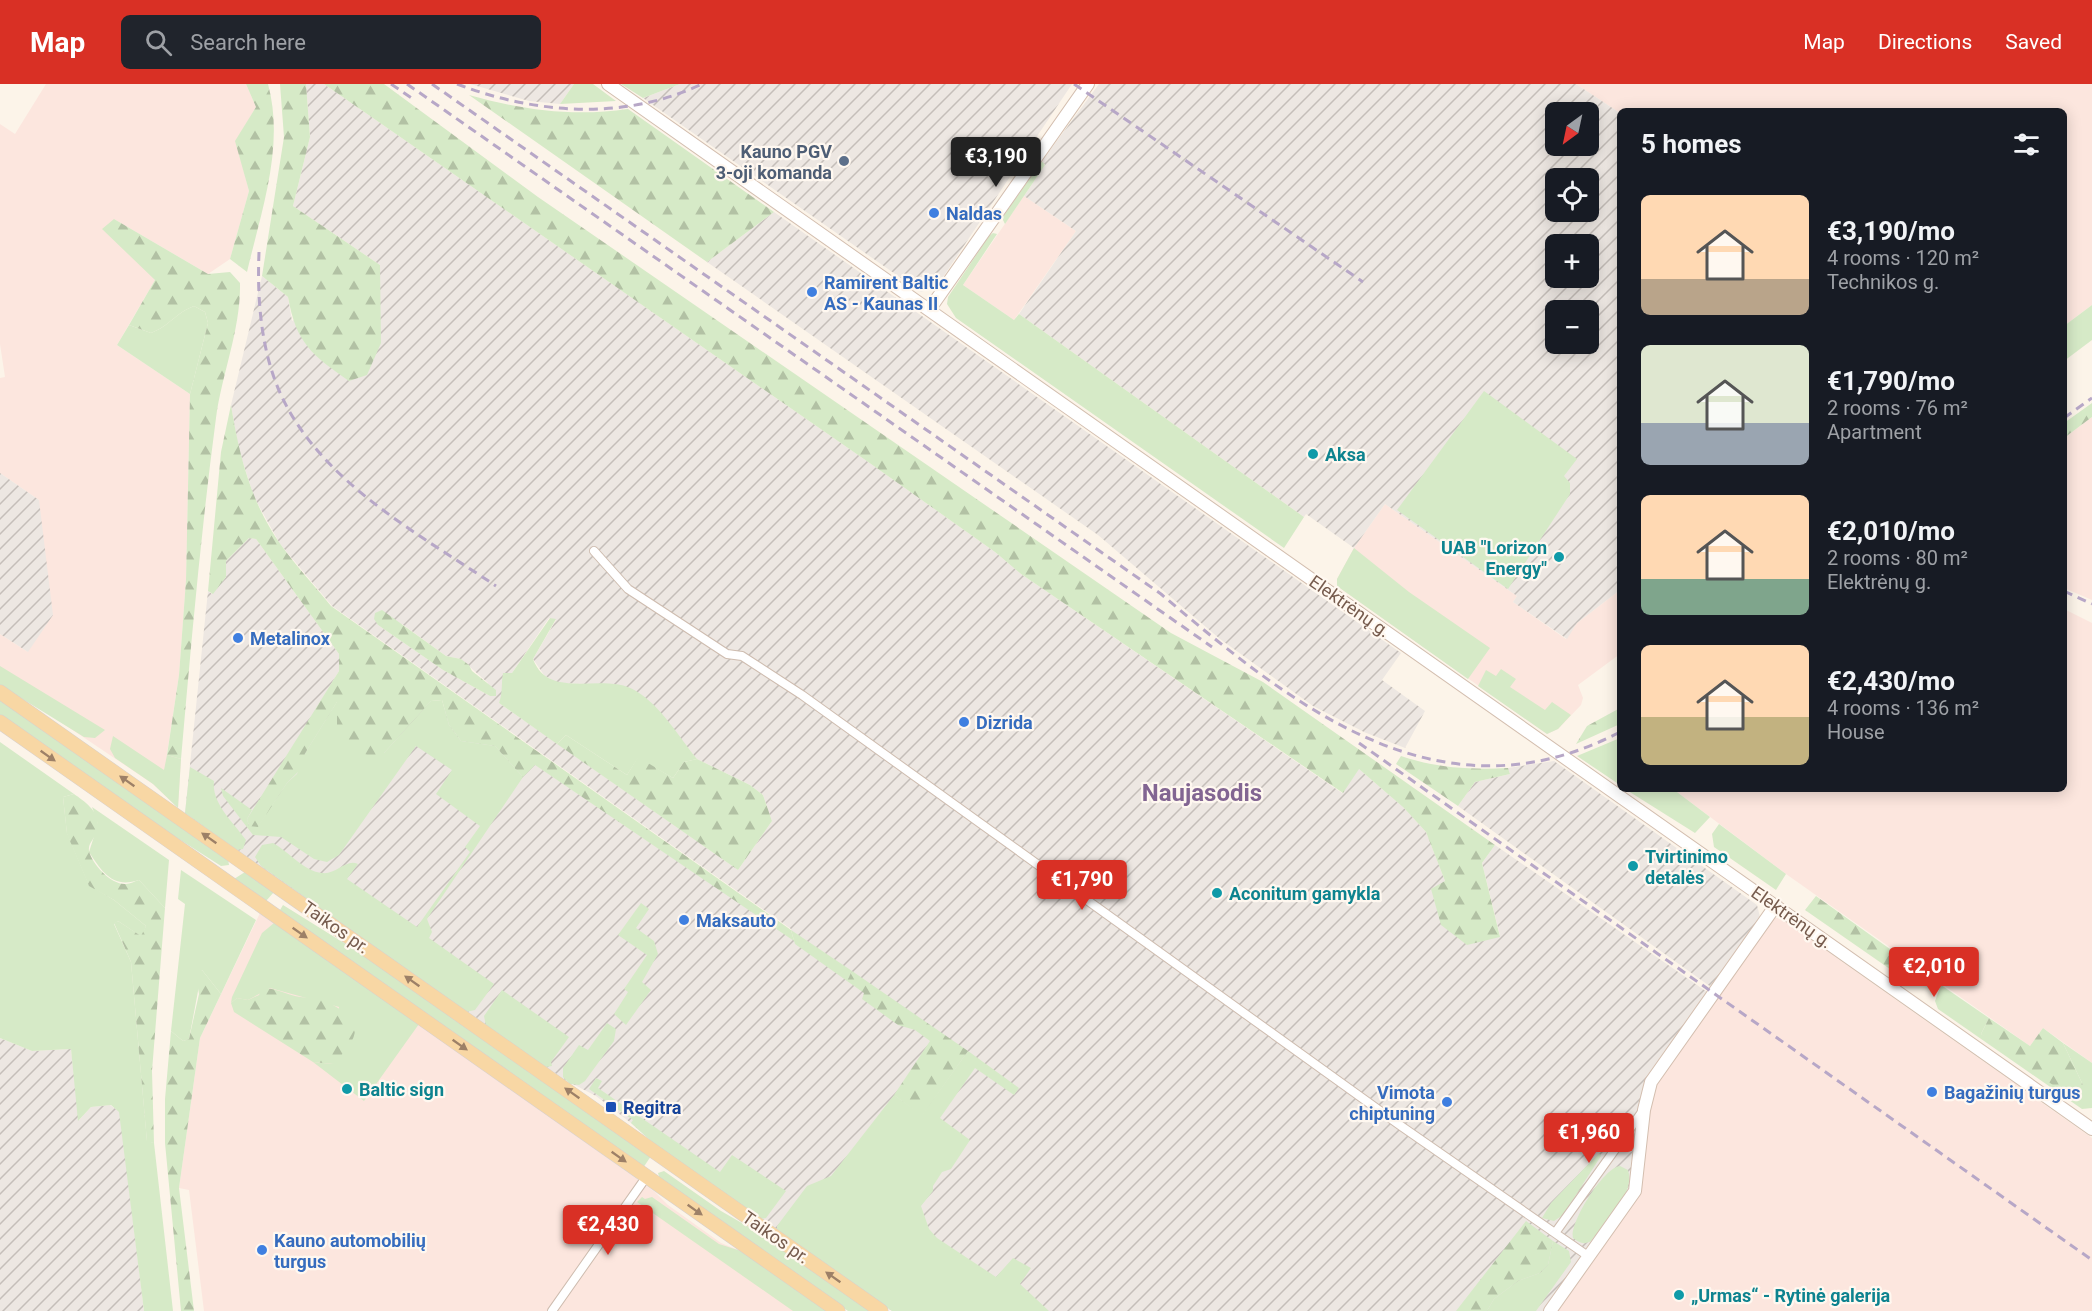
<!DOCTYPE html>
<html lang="en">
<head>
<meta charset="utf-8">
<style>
  :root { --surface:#171b24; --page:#20242c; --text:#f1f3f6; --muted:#9ea1a6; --accent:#d93025 }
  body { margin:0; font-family:Roboto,sans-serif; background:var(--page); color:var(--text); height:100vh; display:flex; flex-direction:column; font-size:22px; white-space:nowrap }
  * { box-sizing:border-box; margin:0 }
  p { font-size:20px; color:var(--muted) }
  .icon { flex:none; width:33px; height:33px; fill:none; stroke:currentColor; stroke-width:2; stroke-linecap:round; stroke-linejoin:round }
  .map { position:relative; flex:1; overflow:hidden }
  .sheet { position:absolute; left:1617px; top:24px; width:450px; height:684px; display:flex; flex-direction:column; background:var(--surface); border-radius:9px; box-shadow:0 3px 15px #0003 }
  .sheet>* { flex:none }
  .needle { width:39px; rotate:213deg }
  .controls { position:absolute; left:1545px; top:18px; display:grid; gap:12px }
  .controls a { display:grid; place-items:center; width:54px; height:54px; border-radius:9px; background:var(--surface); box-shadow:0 3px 15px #0003; font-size:30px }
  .price { position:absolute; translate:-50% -51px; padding:0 14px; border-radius:6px; background:var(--accent); color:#fff; font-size:20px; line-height:39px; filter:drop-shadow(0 2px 3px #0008) }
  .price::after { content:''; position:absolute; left:50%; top:36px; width:18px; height:14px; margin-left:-9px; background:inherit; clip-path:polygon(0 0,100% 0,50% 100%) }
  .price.on { background:#222; color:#fff }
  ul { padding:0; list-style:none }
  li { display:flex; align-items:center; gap:18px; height:150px; padding:0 24px }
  li span { display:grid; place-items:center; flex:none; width:168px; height:120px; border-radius:9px; color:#555 }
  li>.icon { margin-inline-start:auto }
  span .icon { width:72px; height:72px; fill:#fffc; stroke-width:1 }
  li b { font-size:26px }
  h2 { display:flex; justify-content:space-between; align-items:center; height:72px; padding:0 24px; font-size:26px }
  header { display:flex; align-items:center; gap:36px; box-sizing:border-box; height:84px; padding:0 30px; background:var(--accent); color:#fff }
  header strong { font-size:28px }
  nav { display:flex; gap:33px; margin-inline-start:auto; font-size:21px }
  .search { width:420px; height:54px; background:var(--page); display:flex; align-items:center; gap:15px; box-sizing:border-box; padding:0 21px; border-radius:9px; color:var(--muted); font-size:22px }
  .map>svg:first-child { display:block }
  .commercial { fill:#fce6de }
  .industrial { fill:url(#industrial-furrows); fill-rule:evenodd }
  .grass { fill:#d6eac7 }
  .forest { fill:url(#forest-firs) }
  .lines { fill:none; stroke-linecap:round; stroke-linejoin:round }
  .street-casing { stroke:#cebcaf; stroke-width:10 }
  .secondary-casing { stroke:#d3beaf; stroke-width:14 }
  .primary-casing { stroke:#d9d1cd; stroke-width:15 }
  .street { stroke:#fff; stroke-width:8 }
  .secondary { stroke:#fff; stroke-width:12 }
  .primary { stroke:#f8d7a4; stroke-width:14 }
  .rail { stroke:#b7a7c7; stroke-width:3; stroke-dasharray:9 6; stroke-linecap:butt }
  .oneway { fill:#9d8067 }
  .service-dot { fill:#5c6f8a; stroke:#fff8f0; stroke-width:2 }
  .shop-dot { fill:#3f7fe0; stroke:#fff8f0; stroke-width:2 }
  .culture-dot { fill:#0f9aa8; stroke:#fff8f0; stroke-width:2 }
  .transit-dot { fill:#1a4fb4; stroke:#fff8f0; stroke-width:2 }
  .labels { text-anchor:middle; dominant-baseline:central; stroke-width:4.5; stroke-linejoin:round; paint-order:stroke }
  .service-label { font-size:18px; font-weight:bold; fill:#4e5e75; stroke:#fff8f0; text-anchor:end }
  .shop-label { font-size:18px; font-weight:bold; fill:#366cbe; stroke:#fff8f0; text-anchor:start }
  .culture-label { font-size:18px; font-weight:bold; fill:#0d838f; stroke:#fff8f0; text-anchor:start }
  .street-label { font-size:18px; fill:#765b4d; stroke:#fff8f0 }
  .transit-label { font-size:18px; font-weight:bold; fill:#164399; stroke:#fff8f0; text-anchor:start }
  .district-label { font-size:24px; font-weight:bold; fill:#826592; stroke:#fff8f0 }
</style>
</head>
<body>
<header>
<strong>Map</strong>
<div class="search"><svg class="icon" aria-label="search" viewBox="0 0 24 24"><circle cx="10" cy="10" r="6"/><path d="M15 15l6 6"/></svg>Search here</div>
<nav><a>Map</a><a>Directions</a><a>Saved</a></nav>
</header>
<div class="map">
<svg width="2092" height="1227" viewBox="0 0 2092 1227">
  <defs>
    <pattern id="industrial-furrows" width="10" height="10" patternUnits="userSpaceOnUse" patternTransform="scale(1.5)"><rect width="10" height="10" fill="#ede7e2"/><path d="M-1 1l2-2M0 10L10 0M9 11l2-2" fill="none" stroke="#c5beb9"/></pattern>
    <pattern id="forest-firs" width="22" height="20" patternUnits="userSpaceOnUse" patternTransform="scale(1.5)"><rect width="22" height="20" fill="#d6eac7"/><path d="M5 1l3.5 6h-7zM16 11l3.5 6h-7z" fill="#b2c1a4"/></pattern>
  </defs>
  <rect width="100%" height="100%" fill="#fcf4e9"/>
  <path class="commercial" d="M46,0H246L256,23L236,57L249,107L230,175L208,190L114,135L155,196L117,261L190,310L186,496L179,591L167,670L181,675L178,724L153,700L40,624L19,615L0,601V550L28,568L39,416L0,389V294L5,293L0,260V40L15,50Z
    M1576,0H2092V221L2064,242V27H1620V29Z
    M1024,112L1076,147L1014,236L963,201Z
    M2092,333V516L2064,504V354Z
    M1385,420L1517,512L1513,518L1566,555L1577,539L1620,506V570L1578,601L1583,614L1581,621L1558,645L1547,650L1337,502V495L1354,464Z
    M2064,525L2092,539V979L2043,944L2030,962L1786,790L1673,705H2064Z
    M260,829L497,995L655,1108L668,1121L721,1159L741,1167L828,1227H204L189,1106L179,1104L200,954Z
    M1773,834H1780L2092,1054V1227H1556L1638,1109L1654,999Z"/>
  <path class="industrial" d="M306,0H324L871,380L995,468L1021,490L1342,709L1358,684L1404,724L1426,748L1445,797L1500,852L1482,779L1495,761L1707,908L1646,995L1633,1101L1544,1227H892L651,1057L631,1039L596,1012L565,996L185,729L208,507L212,510L226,493V477L249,454L256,455L339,570V587L316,625L431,617L534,680L794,856L791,845L332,522L280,460L254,413L238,363L231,321L262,192L288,213L292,237L380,181L293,122L310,53ZM549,534L556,536L533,575L544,591L556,599L610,601L678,652L697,675L750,701L763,711L772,737L738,786L499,619L512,589ZM402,540L446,572L461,575L488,599L490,612L443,586L378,541Z
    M470,0H574L560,20L529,17Z
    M680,0H1072L937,202L921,208L643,14Z
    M1099,0H1576L1620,29V506L1577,539L1567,555L1513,518L1517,512L1385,420L1354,464L1306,430L1304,433L1019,230L1076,147L1024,112L1045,81L1042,77ZM1556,28H1588V62H1556ZM1556,94H1588V128H1556ZM1556,160H1588V194H1556ZM1556,226H1588V260H1556Z
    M774,128L1401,569L1382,596L1425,627L1405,664L1364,648L1313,622L1220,555L1098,451L707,178Z
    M0,389L39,416L53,531L28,568L0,550Z
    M1554,677L1757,821L1760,833L1711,903L1458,722L1475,698L1510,690L1508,684Z
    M0,954L32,967L71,965L79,1036L91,1023L110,1021L120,1028L144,1227H0Z"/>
  <path class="grass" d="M574,0H593L616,17L560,20Z
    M621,0H680L643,14Z
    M1042,77L1045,81L1005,140L1002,134Z
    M993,149L997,150L963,201L1014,236L1019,230L1304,433L1284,464L956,234L947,220L948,213L989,152Z
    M2092,221V256L2064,277V242Z
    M194,222L205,228L208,239L190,310L117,261L129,241L151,249C170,242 175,229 194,222Z
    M1484,307L1577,375L1564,392L1570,399V410L1508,505L1397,426Z
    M1354,464L1409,508L1490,564L1468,595L1337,502V495Z
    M550,534L556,535L533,575C549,618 604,587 636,607C661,622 679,653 697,675L684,678L673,694L638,674L627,691L566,651L557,660L499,619C503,608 501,600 503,589H512Z
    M0,582L105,646L95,654L84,653L0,601Z
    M1501,585L1516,595L1510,603L1545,626L1552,618L1571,631L1558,645L1547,650L1478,602L1486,586L1496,592Z
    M0,614L228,775L229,781L221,782L168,748L0,632Z
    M338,616L384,669L431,617L442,616L449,641L461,657L495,662L523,693L427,835L432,848L429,854L494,900L475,926L466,928L261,782L255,773L262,761L273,759C288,767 305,788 322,789C336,791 346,774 358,780L347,795L417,843L470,768L465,763L480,742L436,710L452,686L416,662L339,771L327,778L314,775L281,753L253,751L223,712L221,704L252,726L247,735L249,742H258L287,699L297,690L304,671Z
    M113,652L164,686L167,671L181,675L178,724L153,700L115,674L110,665Z
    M1620,654V701L1577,672Z
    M0,658L74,710L63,713L67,749L89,801L114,816L146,842L142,853L118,837L114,840L131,878L147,1057L154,1059L173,1227H144L119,1028L111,1021L91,1023L78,1037L71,965L32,967L0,954Z
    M190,683L214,697C211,719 234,739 246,756L243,765L237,766L185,729Z
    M1625,705H1673L1710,733L1695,749Z
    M92,723L169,776L165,824L139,796C113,805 102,788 89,768L98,740Z
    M1719,740L1786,790L1776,806L1714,763L1712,750Z
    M181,786L256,836L221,910L202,886L189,955L183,957L171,947L185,820L178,815Z
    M245,788L274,808L266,817L234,795Z
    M641,819L649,825L636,844L654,857L658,870L642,898L651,906L626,941L614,930L628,908L624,905L647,871L618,851Z
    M283,821L381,882L651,1072L643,1084L282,829L280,826Z
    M274,839L419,940L364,1017L313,978L333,980L339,923L270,904L248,916L237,914L231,919L232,913L262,849Z
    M791,846L852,887L847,897L795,860Z
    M1941,901L1989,934L1981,950L2083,1001L2063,959L2092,979V1024L2082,1025L1938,925L1935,917Z
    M502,906L569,953L551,978L552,982L546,983L486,942L484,932Z
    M607,939L616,945L614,957L585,997L579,1001L570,1000L563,993V984L579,961L588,966Z
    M968,967L1019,1004L1014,1011L975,984L940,1034L970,1056L951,1085L942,1088L933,1102V1107L921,1122L929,1145L937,1154L996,1193L1013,1174L1031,1184L1020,1200L1049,1227H892L777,1148V1142L807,1102L831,1092L894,1011L922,1031Z
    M596,994L602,997L598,1004L720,1088L732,1071L786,1107L766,1134L760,1135L651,1057L631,1039L633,1036L589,1005Z
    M1599,1069L1601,1072L1563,1131L1554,1137L1542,1134L1551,1119Z
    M1620,1082L1628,1086C1636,1110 1604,1139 1591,1157C1584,1161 1580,1159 1573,1154C1569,1139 1604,1083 1620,1082Z
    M664,1087L721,1127L768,1154L872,1227H848L660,1096L658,1089Z
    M642,1113L645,1115L652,1113L719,1160L741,1167L828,1227H793L637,1118Z
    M1553,1157L1569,1167L1571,1178L1536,1227H1487L1494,1215L1518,1197L1540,1189L1548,1181Z"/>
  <path class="forest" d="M246,0H268C285,62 261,128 247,188L230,175L249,107L235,57L256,23Z
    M280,0H306L310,53L293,122L380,181L381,259L367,291L349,297C312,271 296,259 288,213L262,192L284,53Z
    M324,0H384L538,113L1171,549L1263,598L1495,761L1482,779L1500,853L1467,861L1441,841L1431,805L1445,797L1426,748L1404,724L1359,685L1343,709L1021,490L995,468L871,380Z
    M469,11C522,26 573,33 628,25L774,128L707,178Z
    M114,135L208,190L230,188L240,199C241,245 222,289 216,334C201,447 191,561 181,675L167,671L179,591L186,496L190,310L208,239L205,228L194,222C175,229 170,242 151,249L129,241L155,196L102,145Z
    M2092,319V333L2064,354V339Z
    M231,321C239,371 251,419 281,461C296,482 315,502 331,522L791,846L794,857L535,681L523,693L495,662L461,657L449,641L442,616L431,617L384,669L371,672L346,665L337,651V618L304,671L306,680L287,699L258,743L249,742L247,735L339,587V570L256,455L249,454L226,477V493L213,510L208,507L221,368Z
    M382,526L446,572L461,575L469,581L472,587L496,606V612H490L443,586L378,541L374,535L375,529Z
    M1620,624V640L1576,660L1587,642Z
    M566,651L627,691L638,673L673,694L684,678L697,675L750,701L763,711L772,737L738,786L557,660Z
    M1401,672C1436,684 1471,686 1508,684L1510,690L1475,698L1458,722L1396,680Z
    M74,710C87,719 104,731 96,750C93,756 88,760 89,767C92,780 111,801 126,800C130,800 135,797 139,796L165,824L152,987L154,1059L147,1058L131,878L114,839L118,837L141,852L146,842L114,816L89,802L67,750L63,713Z
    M1816,812L1922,888L1914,899H1910L1805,826Z
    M202,886L221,910L200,954L179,1104L194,1227H181L165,1059V1015L171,947L183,957L189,955L199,910L196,892Z
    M852,887L968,967L922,1032L894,1011L930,957L915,946L898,941L862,915L864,909L847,897Z
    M262,904C280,903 296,918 315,912C356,931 371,944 333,980L313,978L234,928L231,919L237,914L248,916L259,911Z
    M1989,934L2030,962L2043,944L2063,959L2083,1001L2067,1011L1981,950Z
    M1526,1137L1553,1157L1548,1181L1540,1189L1518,1197L1494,1215L1487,1227H1456Z"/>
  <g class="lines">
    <g class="street-casing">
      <path id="street" d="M594,467L628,505L727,570L742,572L802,611L1401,1042L1588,1172
        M1555,1149L1642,1028
        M552,1227L647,1092"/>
    </g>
    <g class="secondary-casing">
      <path id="secondary" d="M608,0L2092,1045
        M929,226L1088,0
        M1550,1227L1635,1107L1644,1026L1651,998L1776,821"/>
    </g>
    <g class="primary-casing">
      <path id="primary" d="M0,608L881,1227
        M0,638L838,1227"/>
    </g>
    <use href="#street" class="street"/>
    <use href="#secondary" class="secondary"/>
    <use href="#primary" class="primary"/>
    <path class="rail" d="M391,0L413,15
      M407,0L1212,563
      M432,0L1161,510C1293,622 1440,742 1620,648
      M457,0C535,30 625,37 702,0
      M1074,0L1363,198
      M259,168C257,216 261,267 281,311C322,399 419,450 496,502
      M2064,334L2092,314
      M2064,507L2092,520
      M1359,659L2092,1176"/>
  </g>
  <defs><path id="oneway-solid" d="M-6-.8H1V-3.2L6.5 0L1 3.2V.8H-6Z" transform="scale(1.5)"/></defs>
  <g class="oneway">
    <use href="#oneway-solid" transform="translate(48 672) rotate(35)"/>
    <use href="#oneway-solid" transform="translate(127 697) rotate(-145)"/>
    <use href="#oneway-solid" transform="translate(209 754) rotate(-145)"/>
    <use href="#oneway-solid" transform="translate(300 849) rotate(35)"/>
    <use href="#oneway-solid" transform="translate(412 897) rotate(-145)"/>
    <use href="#oneway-solid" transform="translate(460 961) rotate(35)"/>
    <use href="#oneway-solid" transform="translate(572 1009) rotate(-145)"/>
    <use href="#oneway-solid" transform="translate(619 1073) rotate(35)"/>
    <use href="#oneway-solid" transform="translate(695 1126) rotate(35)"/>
    <use href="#oneway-solid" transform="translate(833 1193) rotate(-145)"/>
  </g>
  <circle class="service-dot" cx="844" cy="77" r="6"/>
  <g class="shop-dot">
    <circle cx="934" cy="129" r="6"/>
    <circle cx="812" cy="208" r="6"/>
    <circle cx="238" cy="554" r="6"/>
    <circle cx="964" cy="638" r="6"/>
    <circle cx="684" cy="836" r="6"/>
    <circle cx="1932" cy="1008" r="6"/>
    <circle cx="1447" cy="1018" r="6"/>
    <circle cx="262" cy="1166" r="6"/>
  </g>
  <g class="culture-dot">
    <circle cx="1313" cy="370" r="6"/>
    <circle cx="1559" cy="473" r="6"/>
    <circle cx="1633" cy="782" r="6"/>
    <circle cx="1217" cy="809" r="6"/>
    <circle cx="347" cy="1005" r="6"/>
    <circle cx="1679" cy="1211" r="6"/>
  </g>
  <rect class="transit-dot" x="605" y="1017" width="12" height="12" rx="3"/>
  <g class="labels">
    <g class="service-label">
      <text x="832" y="67">Kauno PGV<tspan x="832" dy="21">3-oji komanda</tspan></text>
    </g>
    <g class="shop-label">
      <text x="946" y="129">Naldas</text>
      <text x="824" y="198">Ramirent Baltic<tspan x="824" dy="21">AS - Kaunas II</tspan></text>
      <text x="250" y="554">Metalinox</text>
      <text x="976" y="638">Dizrida</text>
      <text x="696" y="836">Maksauto</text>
      <text x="1435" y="1008" text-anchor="end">Vimota<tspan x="1435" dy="21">chiptuning</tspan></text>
      <text x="1944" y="1008">Bagažinių turgus</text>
      <text x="274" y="1156">Kauno automobilių<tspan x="274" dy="21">turgus</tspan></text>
    </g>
    <g class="culture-label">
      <text x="1325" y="370">Aksa</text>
      <text x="1547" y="463" text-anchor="end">UAB "Lorizon<tspan x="1547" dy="21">Energy"</tspan></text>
      <text x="1645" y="772">Tvirtinimo<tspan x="1645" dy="21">detalės</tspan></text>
      <text x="1229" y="809">Aconitum gamykla</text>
      <text x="359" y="1005">Baltic sign</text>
      <text x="1691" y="1211">„Urmas“ - Rytinė galerija</text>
    </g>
    <g class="street-label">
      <text transform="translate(1350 522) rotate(35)">Elektrėnų g.</text>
      <text transform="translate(1792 833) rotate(35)">Elektrėnų g.</text>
      <text transform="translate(336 843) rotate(35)">Taikos pr.</text>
      <text transform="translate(776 1153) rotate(35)">Taikos pr.</text>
    </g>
    <g class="transit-label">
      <text x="623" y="1023">Regitra</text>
    </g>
    <g class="district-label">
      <text x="1202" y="709">Naujasodis</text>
    </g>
  </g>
</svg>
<div class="controls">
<a><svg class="needle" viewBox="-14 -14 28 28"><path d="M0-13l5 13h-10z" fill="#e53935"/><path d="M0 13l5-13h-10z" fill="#9ea1a6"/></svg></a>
<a><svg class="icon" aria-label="locate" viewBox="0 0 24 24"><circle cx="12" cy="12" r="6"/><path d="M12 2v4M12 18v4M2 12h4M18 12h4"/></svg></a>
<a>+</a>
<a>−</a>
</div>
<b class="price on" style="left:996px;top:104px">€3,190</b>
<b class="price" style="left:1082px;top:827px">€1,790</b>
<b class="price" style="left:1934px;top:914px">€2,010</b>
<b class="price" style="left:1589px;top:1080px">€1,960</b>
<b class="price" style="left:608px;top:1172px">€2,430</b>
<section class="sheet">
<h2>5 homes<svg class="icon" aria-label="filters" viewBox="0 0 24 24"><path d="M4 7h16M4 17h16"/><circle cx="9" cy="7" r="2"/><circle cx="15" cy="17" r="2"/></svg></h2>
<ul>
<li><span style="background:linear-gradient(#ffd9b3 70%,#b9a48a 0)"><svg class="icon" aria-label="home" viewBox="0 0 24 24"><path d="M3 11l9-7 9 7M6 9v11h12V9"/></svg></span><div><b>€3,190/mo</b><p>4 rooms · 120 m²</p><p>Technikos g.</p></div></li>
<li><span style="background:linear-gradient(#dfe7d0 65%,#9aa5b1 0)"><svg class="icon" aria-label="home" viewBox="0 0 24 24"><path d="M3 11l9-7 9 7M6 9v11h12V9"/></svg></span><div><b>€1,790/mo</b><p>2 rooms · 76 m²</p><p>Apartment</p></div></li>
<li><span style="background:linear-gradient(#ffd9b3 70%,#7fa58c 0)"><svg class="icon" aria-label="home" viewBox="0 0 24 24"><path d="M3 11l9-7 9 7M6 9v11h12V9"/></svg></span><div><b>€2,010/mo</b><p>2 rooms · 80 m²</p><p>Elektrėnų g.</p></div></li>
<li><span style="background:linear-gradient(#ffd9b3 60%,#c2b280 0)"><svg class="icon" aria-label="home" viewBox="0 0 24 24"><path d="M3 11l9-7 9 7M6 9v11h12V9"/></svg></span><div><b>€2,430/mo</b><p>4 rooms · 136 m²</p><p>House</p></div></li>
</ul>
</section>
</div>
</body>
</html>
